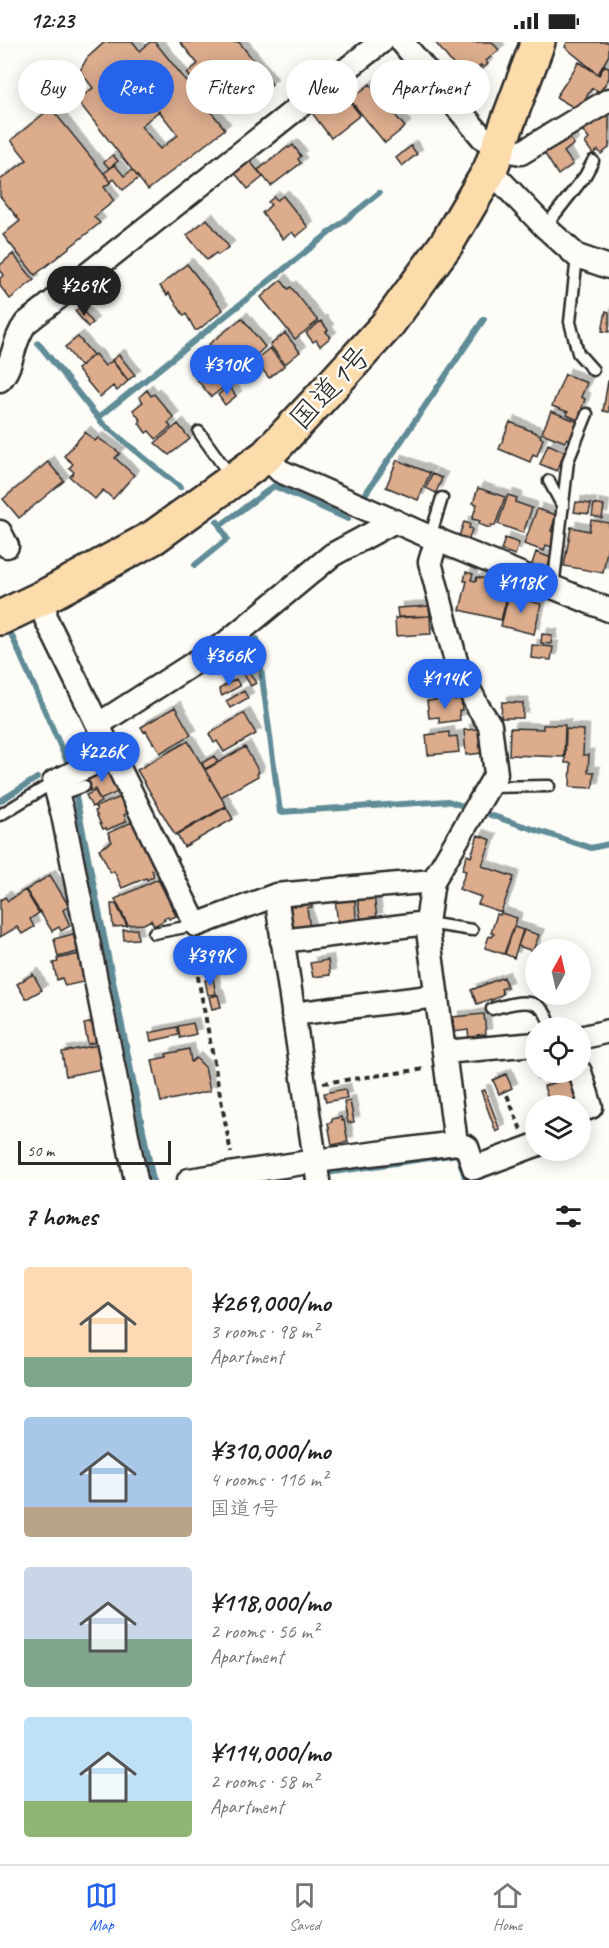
<!DOCTYPE html>
<html lang="en">
<head>
<meta charset="utf-8">
<style>
  :root { --surface:#fff; --page:#f2f2f2; --text:#222; --muted:#767676; --line:#e0e0e0; --accent:#2563eb }
  body { margin:0; font-family:Caveat,"Klee One",sans-serif; background:var(--page); color:var(--text); height:100vh; display:flex; flex-direction:column; font-size:22px; white-space:nowrap }
  * { box-sizing:border-box; margin:0 }
  p { font-size:20px; color:var(--muted) }
  .icon { flex:none; width:33px; height:33px; fill:none; stroke:currentColor; stroke-width:2; stroke-linecap:round; stroke-linejoin:round }
  .map { position:relative; height:1138px; overflow:hidden }
  .drawer { display:flex; flex-direction:column; background:var(--surface); flex:1 }
  .drawer>* { flex:none }
  .top-card { position:absolute; left:18px; top:18px; width:573px; height:54px; display:flex; gap:12px }
  .needle { width:39px; rotate:8deg }
  .buttons { position:absolute; left:525px; top:897px; display:grid; gap:12px }
  .buttons a { display:grid; place-items:center; width:66px; height:66px; border-radius:50%; background:var(--surface); box-shadow:0 3px 15px #0003; font-size:30px }
  .scale { position:absolute; left:18px; bottom:15px; width:153px; box-sizing:border-box; padding-left:6px; border:3px solid #2b2b2b; border-top:0; font-size:16px; line-height:21px; white-space:nowrap; color:#2b2b2b; -webkit-text-stroke:4px #fdfcf7; paint-order:stroke }
  .price { position:absolute; translate:-50% -51px; padding:0 14px; border-radius:21px; background:var(--accent); color:#fff; font-size:20px; line-height:39px; filter:drop-shadow(0 2px 3px #0008) }
  .price::after { content:''; position:absolute; left:50%; top:36px; width:18px; height:14px; margin-left:-9px; background:inherit; clip-path:polygon(0 0,100% 0,50% 100%) }
  .price.on { background:#222; color:#fff }
  ul { padding:0; list-style:none }
  li { display:flex; align-items:center; gap:18px; height:150px; padding:0 24px }
  li span { display:grid; place-items:center; flex:none; width:168px; height:120px; border-radius:6px; color:#555 }
  li>.icon { margin-inline-start:auto }
  span .icon { width:72px; height:72px; fill:#fffc; stroke-width:1 }
  li b { font-size:26px }
  h2 { display:flex; justify-content:space-between; align-items:center; height:72px; padding:0 24px; font-size:26px }
  .chip { padding:0 21px; border-radius:27px; background:var(--surface); box-shadow:0 3px 15px #0003; font-size:21px; line-height:54px }
  .chip.on { background:var(--accent); color:#fff }
  .status { display:flex; justify-content:space-between; align-items:center; height:42px; padding:0 30px; background:var(--surface); direction:ltr }
  .status svg { height:16px; fill:currentColor }
  .tab-bar { display:flex; justify-content:space-around; align-items:center; height:84px; border-top:2px solid var(--line); background:var(--surface); font-size:16px; color:var(--muted) }
  .tab-bar a { display:grid; justify-items:center; gap:3px }
  .tab-bar .on { color:var(--accent) }
  .map>svg:first-child { display:block }
  .lines { fill:none; stroke-linecap:round; stroke-linejoin:round }
  .stream { stroke:#5e8c97; stroke-width:6 }
  .building { fill:#dcac8d; stroke:#2b2b2b; stroke-width:1.5; fill-rule:evenodd; filter:url(#shadow) }
  .lane-casing { stroke:#2b2b2b; stroke-width:15 }
  .street-casing { stroke:#2b2b2b; stroke-width:27 }
  .highway-casing { stroke:#2b2b2b; stroke-width:38 }
  .path { stroke:#2b2b2b; stroke-width:4; stroke-dasharray:6 4.5; stroke-linecap:butt }
  .lane { stroke:#fdfcf7; stroke-width:10 }
  .street { stroke:#fdfcf7; stroke-width:22 }
  .highway { stroke:#fddcac; stroke-width:33 }
  .labels { text-anchor:middle; dominant-baseline:central; stroke-width:5; stroke-linejoin:round; paint-order:stroke }
  .street-label { font-size:30px; fill:#2b2b2b; stroke:#fdfcf7 }
</style>
</head>
<body>
<div class="status"><b>12:23</b><svg viewBox="0 0 49 12"><path d="M0 12V9h3v3zM5 12V6h3v6zM10 12V3h3v9zM15 12V0h3v12zM26 1h20v11H26zM47 4h2v5h-2z"/></svg></div>
<div class="map">
<svg width="609" height="1138" viewBox="0 0 609 1138">
  <defs>
    <filter id="shadow"><feDropShadow dx="5.5" dy="-5.5" stdDeviation="0" flood-color="#0004"/></filter>
  </defs>
  <rect width="100%" height="100%" fill="#fdfcf7"/>
  <filter id="ink" filterUnits="userSpaceOnUse"><feTurbulence type="fractalNoise" baseFrequency=".0167" numOctaves="2"/><feDisplacementMap in="SourceGraphic" scale="12" xChannelSelector="R" yChannelSelector="G"/><feConvolveMatrix kernelMatrix="1 2 1 2 8 2 1 2 1" color-interpolation-filters="sRGB"/></filter>
  <g filter="url(#ink)">
    <g class="lines">
      <path class="stream" d="M38,301L103,382L180,445
        M98,376L379,151
        M364,454L484,277
        M221,483L274,444L348,477
        M195,523L227,497L217,479
        M8,585L70,726
        M257,597L280,770L448,759L463,764
        M74,745L153,1138
        M0,759L37,736
        M490,773L591,806L609,802
        M533,1115L553,1108
        M326,1131L458,1112L466,1138"/>
    </g>
    <path class="building" d="M105,0H133L140,9L150,0H155L225,87L148,148L77,58L93,46L80,29L87,16ZM159,69L178,93L160,107L141,84Z
      M180,0H239L272,42L253,57L255,59L245,67L241,62L230,70L219,58L224,54L206,32L195,41L187,31L198,22Z
      M435,0H492L499,8L486,19L488,22L483,26L481,23L479,25L482,29L468,41Z
      M567,0H609V13L598,32L565,5Z
      M579,20L599,33L605,23L609,26V36L600,50L592,46L578,68L556,55Z
      M370,42L378,52L382,49L386,54L382,57L405,85L385,101L350,58Z
      M341,48L360,73L331,96L312,71Z
      M51,66L111,140L104,145L114,159L94,175L100,181L35,233L3,193L20,179L0,154V138L27,118L11,98Z
      M609,68V106L601,112L598,108L593,112L585,101L589,97L582,88Z
      M566,91L574,102L564,110L573,122L558,133L543,109Z
      M293,103L301,114L298,117L301,121L271,144L258,128L288,105L289,106Z
      M411,104L417,112L402,124L396,116Z
      M113,113L118,119L109,126L104,120Z
      M249,118L263,135L248,147L234,130Z
      M115,123L124,134L132,128L139,136L123,148L114,137L111,140L104,131Z
      M283,154L308,185L296,195L292,190L283,197L262,171L271,163L268,160L274,155L277,158Z
      M207,177L229,205L218,213L216,211L207,218L187,193Z
      M13,212L34,238L10,257L0,244V236L4,233L0,228V223Z
      M187,222L223,268L198,288H195L186,272L184,274L169,251L167,253L160,244Z
      M281,238L288,247L291,245L318,279L295,297L261,255Z
      M80,265L93,281L88,285L75,269Z
      M606,269L609,270V290L602,289Z
      M242,276L265,305L246,323L244,321L232,331L209,302Z
      M321,279L328,288L326,290L331,295L320,304L316,298L313,300L306,291Z
      M285,291L300,310L285,322L270,303Z
      M78,295L93,313L80,324L65,305Z
      M270,306L284,324L269,336L255,318Z
      M95,312L105,324L112,319L128,339L117,349L113,344L100,355L77,327Z
      M119,313L135,333L128,338L112,318Z
      M207,316L228,342L211,355L190,329Z
      M565,332L587,341L581,355L585,357L578,378L567,373L568,370L552,364Z
      M608,339H609V370L603,369Z
      M229,344L236,354L225,363L218,353Z
      M147,348L151,354L154,352L174,376L168,381L171,385L156,397L149,389L146,391L139,381L141,379L133,368L143,360L139,355Z
      M551,369L578,380L571,398L567,396L565,400L542,391Z
      M510,380L541,393L540,395L543,397L537,414L533,412L530,420L499,407Z
      M178,382L190,397L169,413L155,401Z
      M85,390L95,399L98,396L120,411L115,416L134,433L113,457L103,448L95,457L70,435L74,430L69,426L73,422L64,414Z
      M548,402L565,410L557,429L540,422Z
      M397,418L430,431L418,458L386,445Z
      M48,420L64,439L19,476L3,457Z
      M432,432L442,436L436,451L426,446Z
      M478,446L505,455L495,484L491,483L490,486L478,482L480,479L472,477L477,462L473,461Z
      M508,453L517,456L515,460L532,466L523,491L498,482Z
      M576,460L591,462L589,472L574,470Z
      M594,462L604,464L602,476L592,474Z
      M537,467L556,473L551,489L556,491L551,505L546,503L544,509L524,502Z
      M591,478L609,481V497L603,531L564,524L571,485L589,489Z
      M464,480L470,482L469,486L472,487L468,500L458,497Z
      M505,496L519,501L515,513L501,508Z
      M536,510L551,516L546,530L531,525Z
      M466,530L473,532L471,538L476,539L477,535L497,540L496,544L509,547L501,578L460,568L467,539H464Z
      M509,551L524,555V558L541,562L534,592L501,584Z
      M429,564L430,574L398,575L397,566Z
      M430,574L431,592L396,594L395,576Z
      M542,592L552,593L551,602L541,601Z
      M532,603L553,605L551,618L531,616Z
      M248,628L256,641L251,644L243,631Z
      M236,637L240,644L222,654L219,647Z
      M244,649L248,656L230,666L226,659Z
      M453,656L454,658L461,657L462,668L459,669L460,678L439,681V675L429,676L427,659Z
      M502,660L523,661V676H501Z
      M175,665L191,693L160,711L154,700L153,701L146,689L144,690L141,685Z
      M244,671L256,692L224,710L217,699L214,701L209,692Z
      M543,683H565L564,715L509,713L510,686L543,687Z
      M480,687L482,711L466,713L464,688Z
      M566,687L584,688L583,713H589L588,730H594L593,746L570,745L571,721H565Z
      M449,690V695L457,694L459,710L428,713L426,693Z
      M188,699L226,764L175,793L137,728Z
      M245,705L259,730L257,732L258,734L221,755L205,728Z
      M214,714L218,720L205,727L202,721Z
      M105,724L118,750L100,758L95,747L90,749L85,738L89,736L88,733Z
      M95,749L101,760L92,765L86,753Z
      M121,755L129,771L124,773L127,779L107,788L106,786L103,787L95,769L97,768L95,765Z
      M226,765L233,777L184,805L177,793Z
      M132,780L155,827L152,828L154,834L147,838L146,836L122,846L114,829L111,831L99,807L112,800L108,791Z
      M478,793L491,798L482,824L514,835L501,870L478,862L481,855L459,847L466,829L462,828L467,813L471,815Z
      M50,833L69,864L63,868L70,884L61,889L59,885L52,889L26,848Z
      M158,837L176,874L169,877L168,875L164,876L165,878L154,884L151,878L144,882L128,883L115,857Z
      M25,848L39,871L30,877L34,885L22,892L17,885L0,895V858L5,855L8,859Z
      M374,853L377,876L361,878L357,855Z
      M355,854L356,880L338,882L335,857Z
      M311,859L312,865L307,866L310,887L293,889L289,862Z
      M111,862H116L127,884L113,885Z
      M501,871L517,876L504,912L485,906L489,894L492,895L494,892L491,891L497,872L500,873Z
      M514,885L523,888L514,916L505,912Z
      M137,887L138,897L124,898L123,888Z
      M524,888L539,893L533,909L518,904Z
      M73,892L78,910L58,915L54,897Z
      M80,912L86,935L82,936L83,940L65,944L62,936L57,938L53,921L58,920L57,917Z
      M328,918L330,933L313,935L310,921Z
      M33,932L42,948L26,957L17,942Z
      M504,935L507,945L501,947L503,952L491,959V957L477,962L471,948Z
      M213,937L216,952L208,953L205,938Z
      M218,953L221,965L212,967L209,955Z
      M484,972L486,992L477,993V996L469,997L468,988L454,990L453,975Z
      M94,980L98,1000L88,1002L84,982Z
      M193,981L196,992L180,996L178,984Z
      M177,985L179,993L151,999L149,991Z
      M98,1003L102,1027L66,1034L62,1010Z
      M189,1007L191,1020L196,1016L205,1025L210,1049L161,1060L152,1018L167,1015L166,1012Z
      M536,1030H564V1034L537,1036Z
      M506,1032L512,1046L499,1052L493,1038Z
      M571,1036L578,1060L568,1064L562,1062L550,1064L544,1044Z
      M345,1047L347,1056L326,1060L324,1051Z
      M485,1048L500,1088L496,1090L481,1049Z
      M350,1059L354,1080L348,1081L344,1060Z
      M341,1075L342,1079L344,1078L348,1100L332,1103L328,1081L332,1080V1077Z"/>
    <g class="lines">
      <g class="lane-casing">
        <path id="lane" d="M545,185L585,134L593,119
          M577,214L570,280L578,311L593,328
          M199,390L232,436
          M549,439L563,465
          M430,495L442,456
          M553,546L568,419L587,372
          M489,745L549,744
          M58,753L84,744
          M0,773L54,740
          M427,881L472,888
          M154,891L196,883
          M492,967C517,960 543,951 551,986"/>
      </g>
      <g class="street-casing">
        <path id="street" d="M402,0L482,95L498,107L521,111L609,58
          M490,128L545,185L577,214L609,225
          M0,338C14,323 12,299 26,281L381,0
          M266,414L280,429L430,495L609,568
          M0,490L7,504
          M44,555L46,577L196,883L276,853
          M99,682L227,600L332,513L395,479
          M114,712L54,740L63,773L136,1138
          M282,899L427,881
          M293,972L437,954
          M580,996L609,989
          M444,1010L536,1002
          M580,1030L591,1065L580,1069
          M456,1101L467,1105L474,1126L536,1103
          M189,1138L316,1119L456,1101L427,881L433,839
          M318,1138L276,853L433,839L496,732L490,683L478,665L457,623L430,520L437,497"/>
      </g>
      <g class="highway-casing">
        <path id="highway" d="M0,576L44,555L154,495L266,414L316,361L387,283L447,201L490,128L538,0"/>
      </g>
      <path class="path" d="M192,903L231,1111
        M323,1041L425,1027
        M507,1053L521,1088"/>
      <use href="#lane" class="lane"/>
      <use href="#street" class="street"/>
      <use href="#highway" class="highway"/>
    </g>
  </g>
  <g class="labels">
    <g class="street-label">
      <text transform="translate(330 345) rotate(-47)">国道1号</text>
    </g>
  </g>
</svg>
<div class="buttons">
<a><svg class="needle" viewBox="-14 -14 28 28"><path d="M0-13l5 13h-10z" fill="#e53935"/><path d="M0 13l5-13h-10z" fill="#767676"/></svg></a>
<a><svg class="icon" aria-label="locate" viewBox="0 0 24 24"><circle cx="12" cy="12" r="6"/><path d="M12 2v4M12 18v4M2 12h4M18 12h4"/></svg></a>
<a><svg class="icon" aria-label="layers" viewBox="0 0 24 24"><path d="M12 4l9 5-9 5-9-5zM3 14l9 5 9-5"/></svg></a>
</div>
<div class="scale">50 m</div>
<b class="price on" style="left:84px;top:275px">¥269K</b>
<b class="price" style="left:227px;top:354px">¥310K</b>
<b class="price" style="left:521px;top:572px">¥118K</b>
<b class="price" style="left:229px;top:645px">¥366K</b>
<b class="price" style="left:445px;top:668px">¥114K</b>
<b class="price" style="left:102px;top:741px">¥226K</b>
<b class="price" style="left:210px;top:945px">¥399K</b>
<div class="top-card">
<a class="chip">Buy</a>
<a class="chip on">Rent</a>
<a class="chip">Filters</a>
<a class="chip">New</a>
<a class="chip">Apartment</a>
</div>
</div>
<section class="drawer">
<h2>7 homes<svg class="icon" aria-label="filters" viewBox="0 0 24 24"><path d="M4 7h16M4 17h16"/><circle cx="9" cy="7" r="2"/><circle cx="15" cy="17" r="2"/></svg></h2>
<ul>
<li><span style="background:linear-gradient(#ffd9b3 75%,#7fa58c 0)"><svg class="icon" aria-label="home" viewBox="0 0 24 24"><path d="M3 11l9-7 9 7M6 9v11h12V9"/></svg></span><div><b>¥269,000/mo</b><p>3 rooms · 98 m²</p><p>Apartment</p></div></li>
<li><span style="background:linear-gradient(#a9c7e8 75%,#b9a48a 0)"><svg class="icon" aria-label="home" viewBox="0 0 24 24"><path d="M3 11l9-7 9 7M6 9v11h12V9"/></svg></span><div><b>¥310,000/mo</b><p>4 rooms · 116 m²</p><p>国道1号</p></div></li>
<li><span style="background:linear-gradient(#c9d6e8 60%,#7fa58c 0)"><svg class="icon" aria-label="home" viewBox="0 0 24 24"><path d="M3 11l9-7 9 7M6 9v11h12V9"/></svg></span><div><b>¥118,000/mo</b><p>2 rooms · 56 m²</p><p>Apartment</p></div></li>
<li><span style="background:linear-gradient(#bfe0f5 70%,#8fb573 0)"><svg class="icon" aria-label="home" viewBox="0 0 24 24"><path d="M3 11l9-7 9 7M6 9v11h12V9"/></svg></span><div><b>¥114,000/mo</b><p>2 rooms · 58 m²</p><p>Apartment</p></div></li>
</ul>
</section>
<nav class="tab-bar">
<a class="on"><svg class="icon" aria-label="map" viewBox="0 0 24 24"><path d="M3 6l6-2 6 2 6-2v14l-6 2-6-2-6 2zM9 4v14M15 6v14"/></svg>Map</a>
<a><svg class="icon" aria-label="saved" viewBox="0 0 24 24"><path d="M7 4h10v16l-5-4-5 4z"/></svg>Saved</a>
<a><svg class="icon" aria-label="home" viewBox="0 0 24 24"><path d="M3 11l9-7 9 7M6 9v11h12V9"/></svg>Home</a>
</nav>
</body>
</html>
